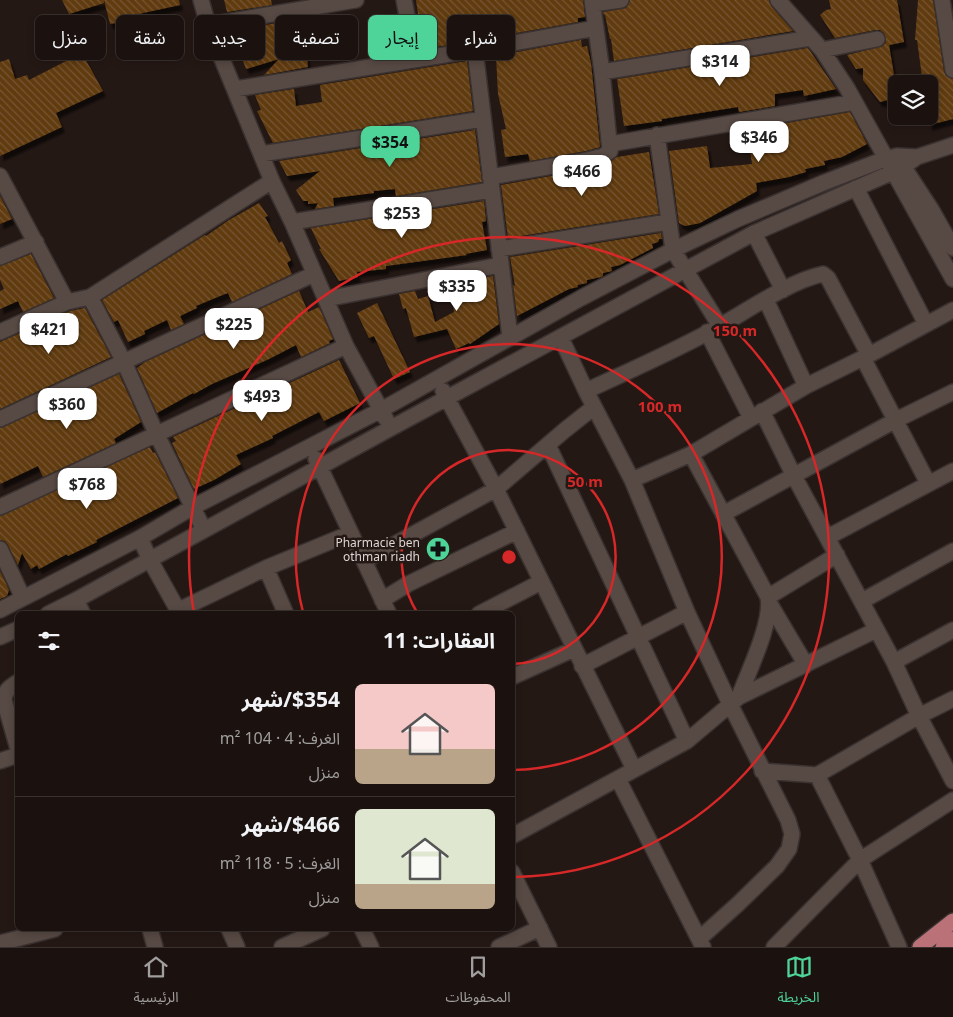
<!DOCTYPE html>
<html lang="ar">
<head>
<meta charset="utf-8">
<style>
  :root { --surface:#1b120f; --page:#28201d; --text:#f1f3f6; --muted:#a09e9e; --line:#39322f; --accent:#4ed399 }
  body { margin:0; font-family:"Noto Sans","Noto Sans Arabic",sans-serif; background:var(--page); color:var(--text); direction:rtl; height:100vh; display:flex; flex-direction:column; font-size:19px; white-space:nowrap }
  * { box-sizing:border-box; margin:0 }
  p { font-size:16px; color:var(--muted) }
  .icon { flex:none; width:28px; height:28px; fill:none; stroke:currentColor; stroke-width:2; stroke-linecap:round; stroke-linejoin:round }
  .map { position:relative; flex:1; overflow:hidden; direction:ltr }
  .panel { position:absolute; left:15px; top:611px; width:500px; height:320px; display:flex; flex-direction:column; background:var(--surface); border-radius:8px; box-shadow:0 2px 8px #0003,0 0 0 1px var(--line); direction:rtl }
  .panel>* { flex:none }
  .top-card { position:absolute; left:15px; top:15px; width:500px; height:45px; direction:rtl; display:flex; gap:10px }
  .controls { position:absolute; left:888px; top:75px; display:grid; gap:10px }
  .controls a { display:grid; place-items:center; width:50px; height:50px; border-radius:8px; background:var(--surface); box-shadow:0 2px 8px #0003,0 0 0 1px var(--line); font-size:25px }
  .price { position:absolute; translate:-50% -42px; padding:0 11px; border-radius:10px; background:#fff; color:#222; font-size:16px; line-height:32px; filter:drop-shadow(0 1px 2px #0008) }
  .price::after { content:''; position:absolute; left:50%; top:30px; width:15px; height:11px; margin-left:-8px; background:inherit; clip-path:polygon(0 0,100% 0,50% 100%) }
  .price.on { background:var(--accent); color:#111 }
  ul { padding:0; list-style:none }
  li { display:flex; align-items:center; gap:15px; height:125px; padding:0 20px }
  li+li { border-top:1px solid var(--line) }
  li span { display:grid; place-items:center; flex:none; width:140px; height:100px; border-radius:8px; color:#555 }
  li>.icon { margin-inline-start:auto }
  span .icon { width:60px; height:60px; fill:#fffc; stroke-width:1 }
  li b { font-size:21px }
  h2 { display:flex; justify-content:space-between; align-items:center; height:60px; padding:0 20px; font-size:21px }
  .pill { padding:0 18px; border-radius:8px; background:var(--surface); box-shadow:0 2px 8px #0003,0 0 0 1px var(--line); font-size:18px; line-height:45px }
  .pill.on { background:var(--accent); color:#111 }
  .dock { display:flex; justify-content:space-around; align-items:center; height:70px; border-top:1px solid var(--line); background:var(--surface); font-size:14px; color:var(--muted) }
  .dock a { display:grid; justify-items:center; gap:2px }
  .dock .on { color:var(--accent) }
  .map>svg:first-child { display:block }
  .building { fill:url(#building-back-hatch); filter:url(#shadow) }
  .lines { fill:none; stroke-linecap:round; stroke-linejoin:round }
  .minor-casing { stroke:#3a3230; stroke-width:18 }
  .major-casing { stroke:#3a3230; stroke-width:18 }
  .minor { stroke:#574944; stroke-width:15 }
  .major { stroke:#ba7177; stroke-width:15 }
  .ring { fill:none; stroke:#d62828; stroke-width:2.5 }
  .labels { text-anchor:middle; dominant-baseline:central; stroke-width:5; stroke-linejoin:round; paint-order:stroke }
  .poi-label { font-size:12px; fill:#dfd6d3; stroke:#241814; text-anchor:end }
  .centre { fill:#d62828; stroke:#241814; stroke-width:2.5 }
  .ring-label { font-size:15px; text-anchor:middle; font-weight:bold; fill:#d62828; stroke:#241814; stroke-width:5; stroke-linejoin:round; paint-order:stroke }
</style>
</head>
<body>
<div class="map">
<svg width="953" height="947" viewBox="0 0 953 947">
  <defs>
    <pattern id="building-back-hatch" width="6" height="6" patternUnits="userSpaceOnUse" patternTransform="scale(1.25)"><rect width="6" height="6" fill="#603a11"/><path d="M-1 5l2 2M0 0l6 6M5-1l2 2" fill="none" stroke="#765633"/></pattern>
    <filter id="shadow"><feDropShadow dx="3" dy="5.5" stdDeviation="1" flood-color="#0009"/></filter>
  </defs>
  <rect width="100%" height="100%" fill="#241814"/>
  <path class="building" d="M62,0H104V3L69,14Z
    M104,0H179L180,5L120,18L121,22L110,24Z
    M224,0H271L272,5L227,12Z
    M416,0H583L585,17L578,18V22L494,37V34L466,38V42L423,49Z
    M630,0H769L771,6L793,31L614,61L611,39H610L605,15H604L603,12L626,8Z
    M829,0H897L904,42L889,45L896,87V98L880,102L863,80V68L856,69L847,55L883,46L886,42L884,33L880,30H875L835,38L820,15L826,10L831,9Z
    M918,0H933L944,71L946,76L953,79V119L929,125V84H923L917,40H915Z
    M66,17L85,54L83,55L103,91L56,113L62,127L0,156V62L9,59L15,79L27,75L29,80L72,58L54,22Z
    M299,19L300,23H303L308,67L264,75L279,59L246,69L238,48H236L231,31Z
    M581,40L582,47L587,46L591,63L600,147L586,151L530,161L528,154L505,157L501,130L506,129L498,94L496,56Z
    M808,48L836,89L804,96L803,90L775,94V106L739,112L738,107L662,119V121L624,126L617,79Z
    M467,61L473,111L273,143L257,111L261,110L255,95L294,89L296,106L322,102L320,85Z
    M850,112L867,144L842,157L824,161L825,165L805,169L806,172L789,177L756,183L757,191L700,223L685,226L679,223L669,151L707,146L710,168L752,164L747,130Z
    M475,130L482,182L396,196L395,189L374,191V193L333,198L334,206L315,209L318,203L308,204V201H303L296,190L320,171L287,176L279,161Z
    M649,152L659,214L508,238L501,185L590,169L606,165L617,157Z
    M0,196L12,219L0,224Z
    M484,201L486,221L482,222L487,250L465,254L467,255L386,266V269L357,272L358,277L339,281L319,249H321L311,228Z
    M259,203L268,216L265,217L279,243L282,241L291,260L287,263L292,274L232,302L228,293L220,296L196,306L197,308L180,316L184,324L171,330L167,320L144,331L145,334L128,342L118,320L114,322L102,300L205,235L206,236L229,220Z
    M661,233L662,239H659L658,242L652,244L653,248L620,265L611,267L612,271L603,273V276L601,277L587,280V283L577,285L578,287L569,289L517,316L513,285L515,286L510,257Z
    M31,254L54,298L23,312L18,301L0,309V291L4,289L0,280V266Z
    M493,276L499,324L470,344L469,343L456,349L447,329L414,337L406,308L403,309L399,294L415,291L418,299L428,296L435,322L454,312L450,284Z
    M299,291L308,312L319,307L333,339L329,341L330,343L301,357L296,345L269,359L212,384L194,394L193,393L157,413L137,368L145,362Z
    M377,303L410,372L394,379L374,336L369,338L357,313Z
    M85,308L111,357L0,409V342L70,311Z
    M339,360L360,403L324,421L319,412L272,436L273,438L236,455L241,464L214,480L194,489L172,443L176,441L173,437Z
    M119,374L141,422L114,439L116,443L43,477L38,466L0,484V428Z
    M150,447L153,453L155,452L178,498L96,540L97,542L68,556L67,554L39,569L37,565L31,569L22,553L18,565L8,545L5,541L0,540V516Z
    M0,571L9,590L7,596L0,599Z"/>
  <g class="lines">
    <g class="minor-casing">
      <path id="minor" d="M201,0L208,25L272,181L292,222L346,346L386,419
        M404,0L415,59
        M778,0L822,50L847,88L953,279
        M942,0L953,70
        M593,4L621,0
        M208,25L356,0
        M475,50L510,337
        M822,50L877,39
        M602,72L811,38
        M235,89L475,50L596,28
        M657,135L673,250L720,326
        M610,144L855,102
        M261,154L483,119
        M899,160L931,209L953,248
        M0,176L67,302
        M490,177L588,160L603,156L610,151L602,72L592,0
        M856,188L926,324
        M292,222L491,190
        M754,233L783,290
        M499,249L668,222
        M0,257L36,242
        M90,297L124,362L156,433L204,530
        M326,299L500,265
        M766,300L806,386
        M0,332L67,302L90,297L272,181
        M707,332L751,418
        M561,338L586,391L632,480L687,612L730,704L788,820L792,834L789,849L777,866L738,904L699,939
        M863,358L928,483
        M443,391L496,489L634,769
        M586,391C631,370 677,350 720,326C750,309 790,281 823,274L828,278L869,355
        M762,411L794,476L894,662L919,716L953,781
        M0,419L314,274
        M548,445L687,741
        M691,454L768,597C773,622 748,672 739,697
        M316,459L389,614
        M632,480L691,454L806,386L869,355L953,310
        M0,507L346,346
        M723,514L896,420L953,392
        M828,537L953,471
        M140,538L150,560L180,614
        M0,549L23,598
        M364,561L496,489L565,430L594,407
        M266,568L286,614
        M768,597L837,555
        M76,600L83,614
        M382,600L408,584L517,531
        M862,601L953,551
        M770,604L806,665
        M0,610L140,538L193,507L381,410L581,298L673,250L738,219L823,183L885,159L897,156L917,157
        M179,610L266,568L351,533
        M48,614L76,600L391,428L754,233L893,172L903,167L917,157L953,145
        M479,614L541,582
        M0,637L18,629
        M894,662L953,630
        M582,666L687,612
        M512,677L574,649
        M18,682C10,687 5,690 4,700L18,749
        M0,761L18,755
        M762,771L817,775
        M618,779L703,947
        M512,836L687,741L739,697L876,630
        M512,872L549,947
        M150,929L155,947
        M229,929L237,947
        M362,929L371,947
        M0,943L55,929
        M282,947L322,929
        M499,947L540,928
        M774,947L860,860L953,800
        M899,947L860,860L817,775L919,716L953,699"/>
    </g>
    <g class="major-casing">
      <path id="major" d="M920,947L953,921
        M943,947L953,939"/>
    </g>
    <use href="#minor" class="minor"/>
    <use href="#major" class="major"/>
  </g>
  <g class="ring">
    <path d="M418 614A107 107 0 1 1 513 664"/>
    <path d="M303 612A213 213 0 1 1 513 770"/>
    <path d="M194 613A320 320 0 1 1 515 877"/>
  </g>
  <defs>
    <g id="pharmacy-disc" transform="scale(1.25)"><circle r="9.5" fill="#4ed399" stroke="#241814"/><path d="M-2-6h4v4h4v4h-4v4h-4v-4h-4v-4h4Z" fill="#111"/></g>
  </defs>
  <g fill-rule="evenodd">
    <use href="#pharmacy-disc" x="438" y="549"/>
  </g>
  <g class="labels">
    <g class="poi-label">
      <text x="420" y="542">Pharmacie ben<tspan x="420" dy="14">othman riadh</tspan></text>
    </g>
  </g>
  <circle cx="509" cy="557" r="8" class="centre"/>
  <g class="ring-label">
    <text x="735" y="336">150 m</text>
    <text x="660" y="412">100 m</text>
    <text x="585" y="487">50 m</text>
  </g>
</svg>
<div class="controls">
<a><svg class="icon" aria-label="layers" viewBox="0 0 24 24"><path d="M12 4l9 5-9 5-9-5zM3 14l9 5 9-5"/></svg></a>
</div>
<b class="price" style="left:720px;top:87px">$314</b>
<b class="price" style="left:759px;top:163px">$346</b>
<b class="price on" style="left:390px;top:168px">$354</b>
<b class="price" style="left:582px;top:197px">$466</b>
<b class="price" style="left:402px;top:239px">$253</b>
<b class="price" style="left:457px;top:312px">$335</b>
<b class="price" style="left:234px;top:350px">$225</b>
<b class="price" style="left:49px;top:355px">$421</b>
<b class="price" style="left:262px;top:422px">$493</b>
<b class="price" style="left:67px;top:430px">$360</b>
<b class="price" style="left:87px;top:510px">$768</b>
<div class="top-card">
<a class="pill">شراء</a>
<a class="pill on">إيجار</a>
<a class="pill">تصفية</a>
<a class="pill">جديد</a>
<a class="pill">شقة</a>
<a class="pill">منزل</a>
</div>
<section class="panel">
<h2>العقارات: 11<svg class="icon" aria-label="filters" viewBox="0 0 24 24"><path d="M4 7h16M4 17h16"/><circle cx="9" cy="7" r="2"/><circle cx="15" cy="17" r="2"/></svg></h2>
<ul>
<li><span style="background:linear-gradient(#f6c9c9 65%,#b9a48a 0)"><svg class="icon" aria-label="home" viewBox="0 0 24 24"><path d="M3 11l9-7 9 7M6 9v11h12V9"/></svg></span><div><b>$354/شهر</b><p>الغرف: 4 · 104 m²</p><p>منزل</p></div></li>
<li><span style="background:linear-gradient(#dfe7d0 75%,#b9a48a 0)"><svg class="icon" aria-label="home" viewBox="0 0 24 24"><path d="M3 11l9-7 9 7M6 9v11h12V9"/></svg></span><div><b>$466/شهر</b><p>الغرف: 5 · 118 m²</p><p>منزل</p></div></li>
</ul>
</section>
</div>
<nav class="dock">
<a class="on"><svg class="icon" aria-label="map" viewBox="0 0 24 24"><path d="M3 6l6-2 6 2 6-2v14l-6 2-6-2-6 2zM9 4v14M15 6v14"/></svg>الخريطة</a>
<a><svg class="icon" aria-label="saved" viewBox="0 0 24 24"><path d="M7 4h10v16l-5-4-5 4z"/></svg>المحفوظات</a>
<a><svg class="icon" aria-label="home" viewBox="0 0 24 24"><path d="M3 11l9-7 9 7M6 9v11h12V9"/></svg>الرئيسية</a>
</nav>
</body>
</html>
